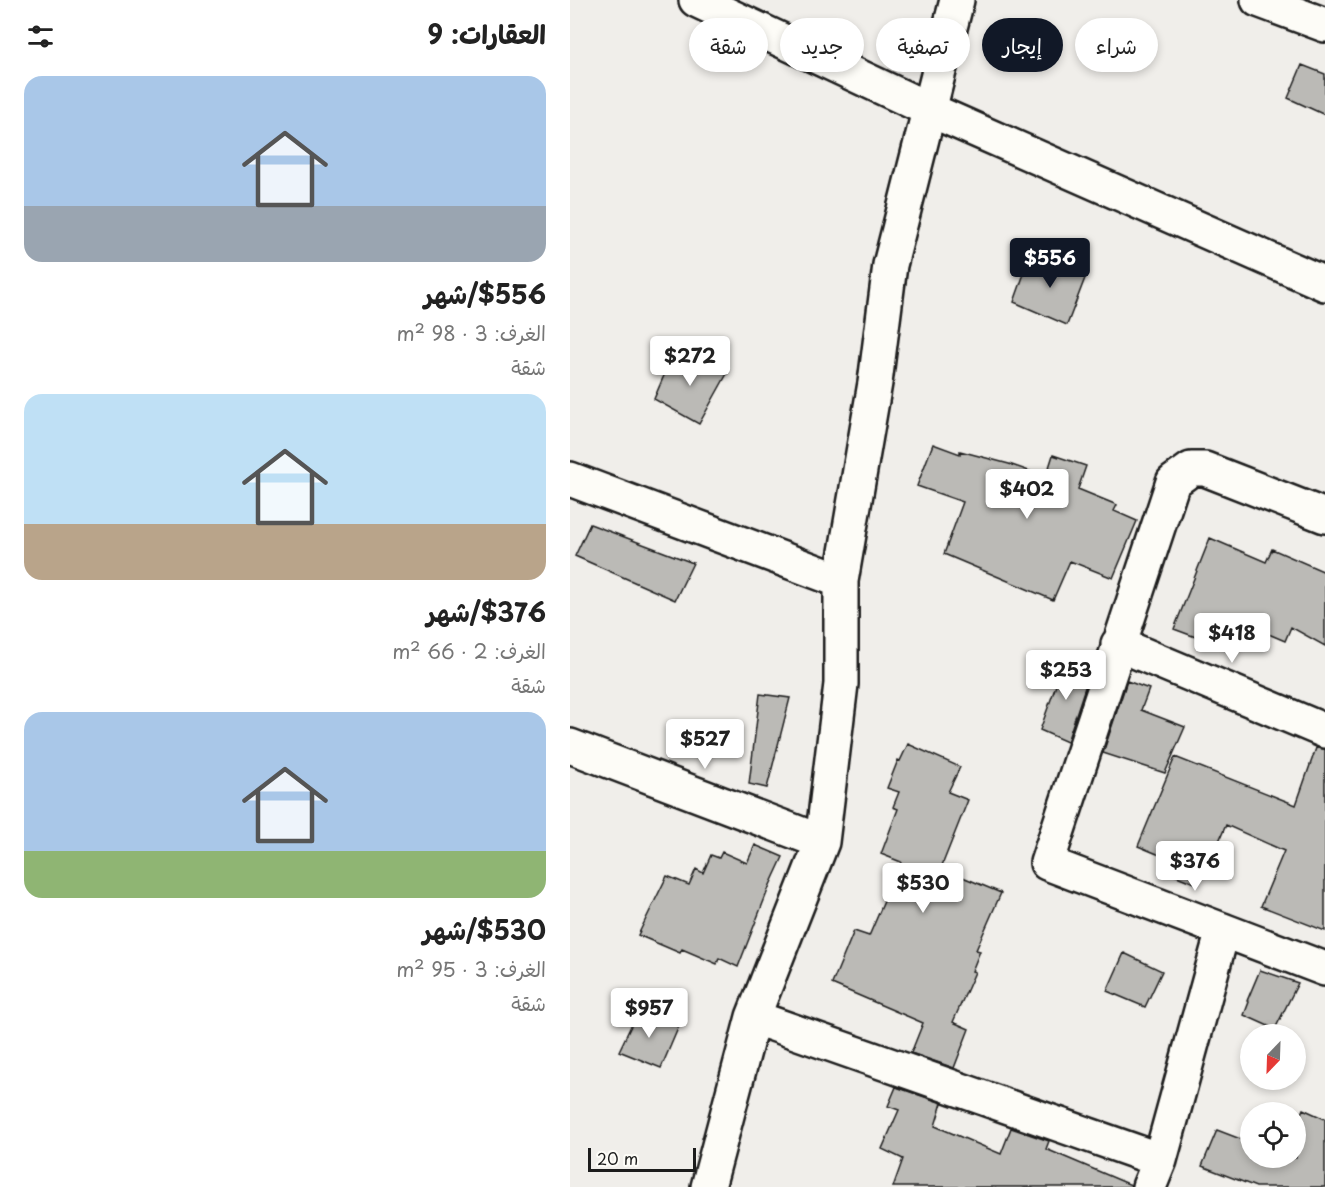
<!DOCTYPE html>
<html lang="ar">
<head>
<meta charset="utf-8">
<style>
  :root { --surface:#fff; --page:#f2f2f2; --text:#222; --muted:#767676; --accent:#111827 }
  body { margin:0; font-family:"Playpen Sans","Playpen Sans Arabic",sans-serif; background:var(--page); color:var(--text); direction:rtl; height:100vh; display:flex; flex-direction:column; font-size:22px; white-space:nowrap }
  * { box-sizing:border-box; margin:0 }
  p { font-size:20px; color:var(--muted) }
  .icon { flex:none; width:33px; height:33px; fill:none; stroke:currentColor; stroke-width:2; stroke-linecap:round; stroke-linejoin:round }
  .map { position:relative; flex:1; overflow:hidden; direction:ltr }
  .sheet { display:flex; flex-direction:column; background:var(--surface); width:570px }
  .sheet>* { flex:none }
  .top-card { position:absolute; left:18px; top:18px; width:570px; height:54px; direction:rtl; display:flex; gap:12px }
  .needle { width:39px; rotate:203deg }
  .tools { position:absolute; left:670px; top:1024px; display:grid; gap:12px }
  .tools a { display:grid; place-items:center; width:66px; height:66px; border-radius:50%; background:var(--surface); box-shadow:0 3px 9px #0003; font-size:30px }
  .scale { position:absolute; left:18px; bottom:15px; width:108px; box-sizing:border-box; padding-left:6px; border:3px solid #1c1c1c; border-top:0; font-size:16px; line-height:21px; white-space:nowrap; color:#1c1c1c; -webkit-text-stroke:4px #fdfcf7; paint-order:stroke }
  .price { position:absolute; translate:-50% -51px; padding:0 14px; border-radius:6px; background:#fff; color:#222; font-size:20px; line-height:39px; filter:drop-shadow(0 2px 3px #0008) }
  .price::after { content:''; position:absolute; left:50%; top:36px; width:18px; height:14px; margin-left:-9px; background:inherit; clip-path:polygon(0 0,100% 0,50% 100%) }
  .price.selected { background:var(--accent); color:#fff }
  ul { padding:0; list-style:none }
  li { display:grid; align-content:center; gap:12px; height:318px; padding:0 24px }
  li span { display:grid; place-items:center; height:186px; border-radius:18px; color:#555 }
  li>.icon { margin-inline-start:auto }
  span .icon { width:108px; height:108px; fill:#fffc; stroke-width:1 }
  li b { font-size:26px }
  h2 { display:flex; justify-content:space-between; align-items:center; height:72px; padding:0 24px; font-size:26px }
  .pill { padding:0 21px; border-radius:27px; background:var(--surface); box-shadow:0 3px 9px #0003; font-size:21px; line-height:54px }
  .pill.selected { background:var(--accent); color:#fff }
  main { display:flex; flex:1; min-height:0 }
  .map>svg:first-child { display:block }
  .building { fill:#bbbab6; stroke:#1c1c1c; stroke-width:1.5 }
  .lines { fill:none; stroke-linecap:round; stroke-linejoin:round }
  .minor-casing { stroke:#1c1c1c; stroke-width:38 }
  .minor { stroke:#fdfcf7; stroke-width:33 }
</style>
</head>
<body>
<main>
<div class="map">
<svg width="755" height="1187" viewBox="0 0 755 1187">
  <rect width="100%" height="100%" fill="#f0eeea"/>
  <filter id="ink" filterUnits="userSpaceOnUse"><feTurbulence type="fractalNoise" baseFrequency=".0167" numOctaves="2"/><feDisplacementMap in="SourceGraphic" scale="12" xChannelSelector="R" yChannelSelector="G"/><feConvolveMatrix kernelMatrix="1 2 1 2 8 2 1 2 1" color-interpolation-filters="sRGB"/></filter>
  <g filter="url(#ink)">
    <path class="building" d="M732,65L755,74V115L718,98Z
      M461,254L517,273L497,325L444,302Z
      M104,352L158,372L129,424L84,399Z
      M363,444L390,454V451L439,464L476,477L483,455L516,466L508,489L547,505L544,511L567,521L543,578L500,561L483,600L374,554L393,502L347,486Z
      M20,524L123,563L105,600L5,556Z
      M640,538L696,562L702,549L755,572V646L721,627L715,641L649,613L639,642L604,629Z
      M495,660L521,669L497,742L470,730Z
      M557,681L579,689L571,710L615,727L595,773L533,753Z
      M190,694L220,698L197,788L179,784Z
      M338,744L390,767L378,792L398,800L371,868L431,893L406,950L410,951L402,971L405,972L383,1022L399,1029L384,1068L341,1053L353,1023L262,984L284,931L299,936L331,862L311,854L328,809L323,807L329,792L317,788L328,760L330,761Z
      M746,748L755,749V931L691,906L714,851L656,825L646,848L639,845L624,883L592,870L597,858L568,846L605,757L726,805Z
      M185,845L213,857L200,885L168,967L149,958L147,964L112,949L110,953L68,935L97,876L119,885L126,869L133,873L141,855L149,858L152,852L177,863Z
      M554,953L592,971L575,1007L537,991Z
      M690,970L728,983L705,1029L674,1015L679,1002L677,1001Z
      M69,1009L109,1026L91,1068L49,1051Z
      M326,1087L372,1103L365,1126L431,1154L441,1128L479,1141L476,1149L561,1185V1187H323L333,1159L312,1149L329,1110L318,1106Z
      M733,1109L755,1119V1187H686L632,1166L647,1130L681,1143V1158H726V1125Z"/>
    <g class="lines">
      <g class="minor-casing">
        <path id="minor" d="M126,0L358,109L755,284
          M688,0L755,25
          M0,479L271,581
          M755,516L635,469H621L603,482L477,863L755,969
          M548,644L755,731
          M0,746L252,842
          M183,1017L590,1160
          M138,1187L183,1017L252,842L271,684V581L305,383L320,265L387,0
          M579,1187L590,1160L653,930"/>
      </g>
      <use href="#minor" class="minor"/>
    </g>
  </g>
</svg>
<div class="tools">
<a><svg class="needle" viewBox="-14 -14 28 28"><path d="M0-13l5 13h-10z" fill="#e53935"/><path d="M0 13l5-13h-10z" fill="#767676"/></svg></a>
<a><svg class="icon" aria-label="locate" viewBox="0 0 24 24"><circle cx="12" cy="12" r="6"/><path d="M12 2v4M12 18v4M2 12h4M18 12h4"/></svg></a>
</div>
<div class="scale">20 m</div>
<b class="price selected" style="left:480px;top:289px">$556</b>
<b class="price" style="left:120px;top:387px">$272</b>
<b class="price" style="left:457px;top:520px">$402</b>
<b class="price" style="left:662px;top:664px">$418</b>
<b class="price" style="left:496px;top:701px">$253</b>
<b class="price" style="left:135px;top:770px">$527</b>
<b class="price" style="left:625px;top:892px">$376</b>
<b class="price" style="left:353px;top:914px">$530</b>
<b class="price" style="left:79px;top:1039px">$957</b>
<div class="top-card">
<a class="pill">شراء</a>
<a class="pill selected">إيجار</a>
<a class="pill">تصفية</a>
<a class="pill">جديد</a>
<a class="pill">شقة</a>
</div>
</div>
<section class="sheet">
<h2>العقارات: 9<svg class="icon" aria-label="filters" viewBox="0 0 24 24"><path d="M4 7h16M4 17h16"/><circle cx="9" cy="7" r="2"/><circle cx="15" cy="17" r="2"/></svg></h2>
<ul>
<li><span style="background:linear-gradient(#a9c7e8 70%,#9aa5b1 0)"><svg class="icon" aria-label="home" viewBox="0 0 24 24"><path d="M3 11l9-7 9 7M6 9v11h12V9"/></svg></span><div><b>$556/شهر</b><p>الغرف: 3 · 98 m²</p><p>شقة</p></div></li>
<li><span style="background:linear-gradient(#bfe0f5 70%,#b9a48a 0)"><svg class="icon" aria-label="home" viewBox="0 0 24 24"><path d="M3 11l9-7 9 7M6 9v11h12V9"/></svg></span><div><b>$376/شهر</b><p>الغرف: 2 · 66 m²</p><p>شقة</p></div></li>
<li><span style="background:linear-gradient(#a9c7e8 75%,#8fb573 0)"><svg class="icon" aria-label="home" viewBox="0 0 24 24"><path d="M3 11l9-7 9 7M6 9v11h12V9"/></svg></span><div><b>$530/شهر</b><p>الغرف: 3 · 95 m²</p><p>شقة</p></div></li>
</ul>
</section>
</main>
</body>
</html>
